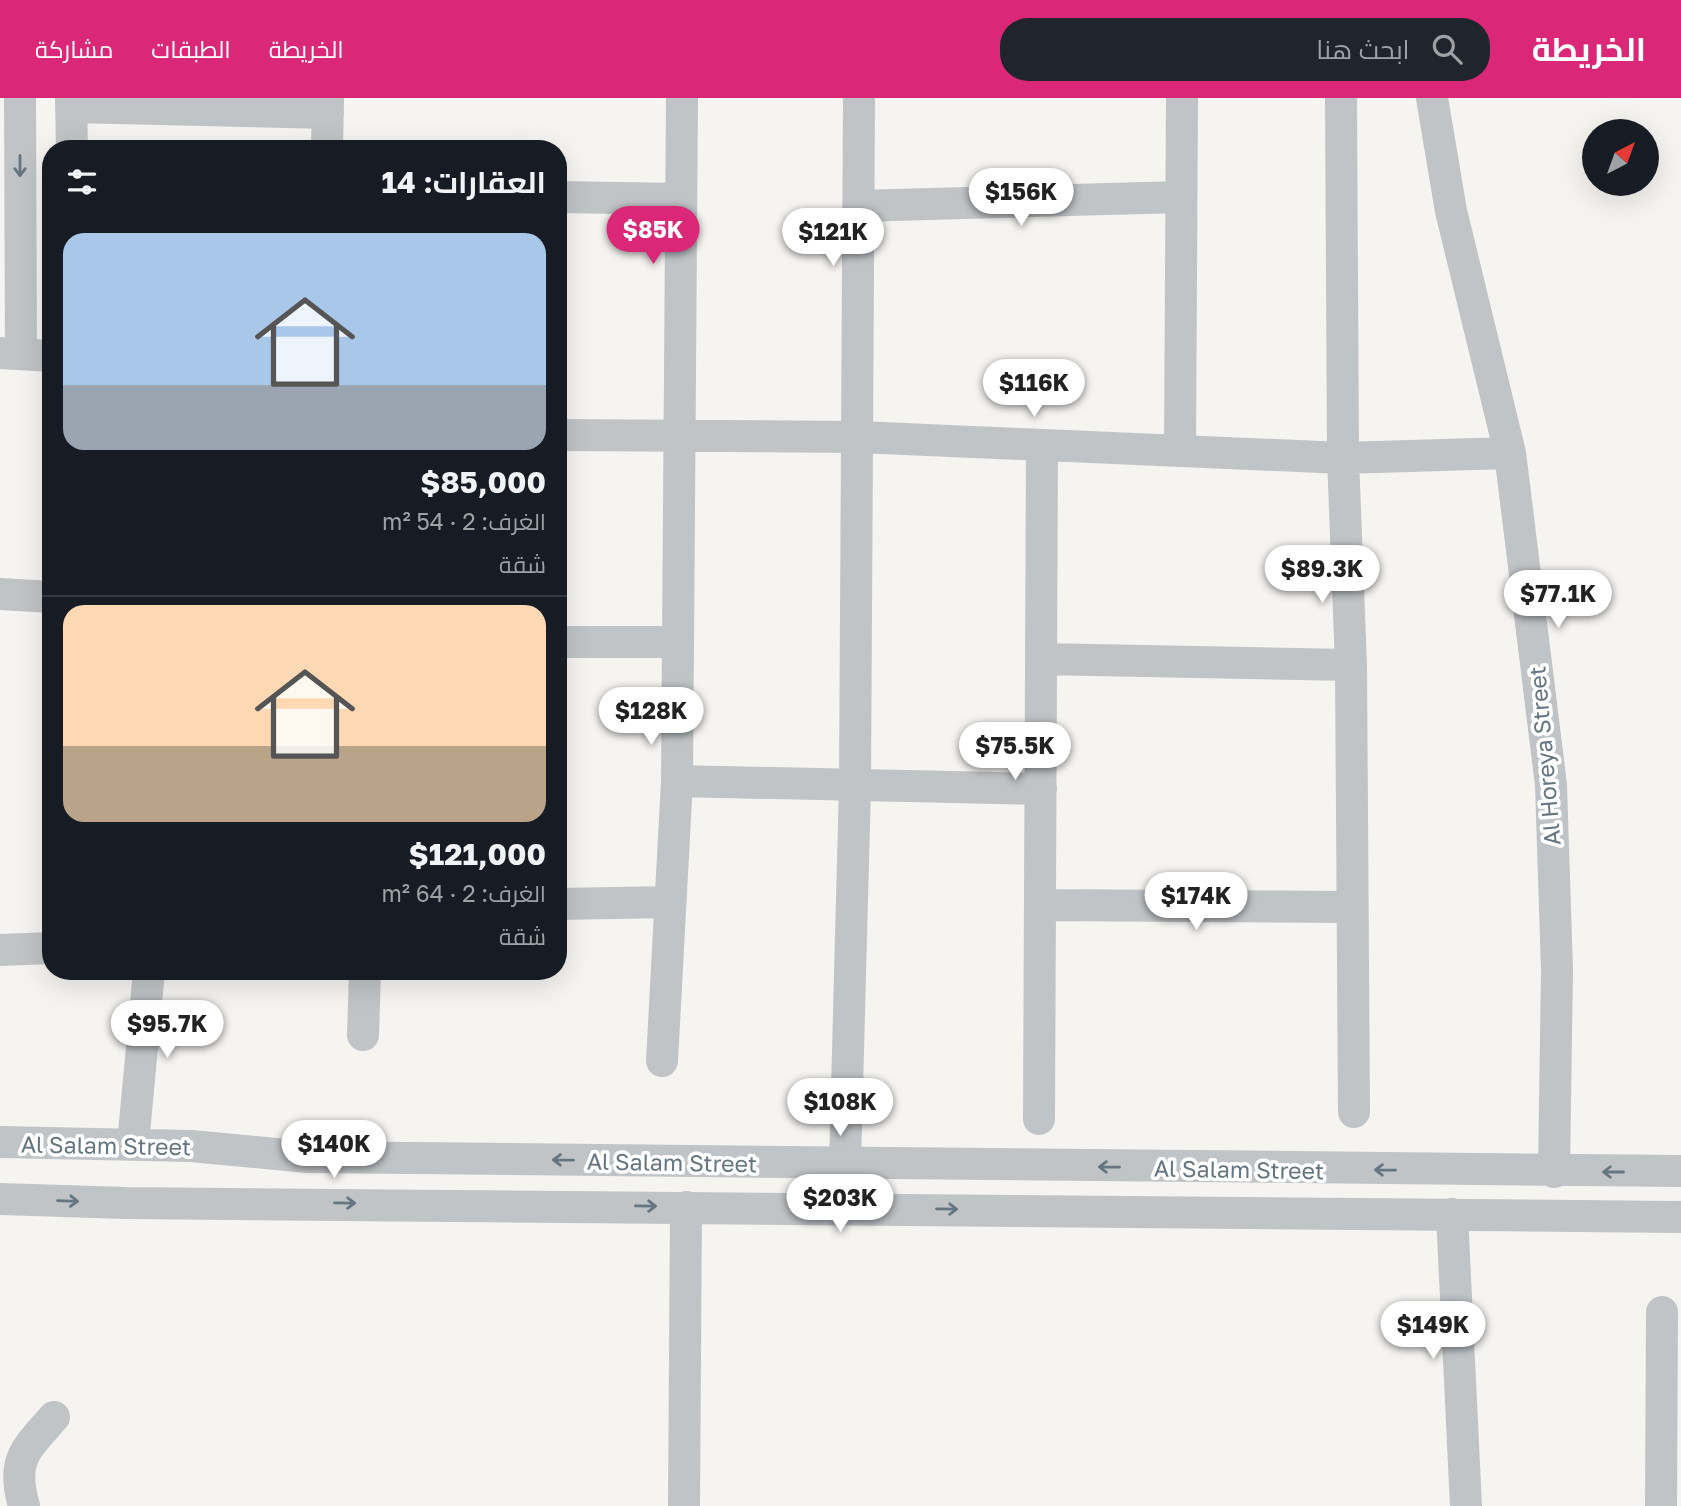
<!DOCTYPE html>
<html lang="ar">
<head>
<meta charset="utf-8">
<style>
  :root { --surface:#171b24; --page:#20242c; --text:#f1f3f6; --muted:#9ea1a6; --line:#363941; --accent:#db2777 }
  body { margin:0; font-family:"Golos Text",Cairo,sans-serif; background:var(--page); color:var(--text); direction:rtl; height:100vh; display:flex; flex-direction:column; font-size:26px; white-space:nowrap }
  * { box-sizing:border-box; margin:0 }
  p { font-size:23px; color:var(--muted) }
  .icon { flex:none; width:38px; height:38px; fill:none; stroke:currentColor; stroke-width:2; stroke-linecap:round; stroke-linejoin:round }
  .map { position:relative; flex:1; overflow:hidden; direction:ltr }
  .sheet { position:absolute; left:42px; top:42px; width:525px; height:840px; display:flex; flex-direction:column; background:var(--surface); border-radius:28px; box-shadow:0 7px 28px #0002; direction:rtl }
  .sheet>* { flex:none }
  .needle { width:46px; rotate:41deg }
  .fabs { position:absolute; left:1582px; top:21px; display:grid; gap:14px }
  .fabs a { display:grid; place-items:center; width:77px; height:77px; border-radius:50%; background:var(--surface); box-shadow:0 7px 28px #0002; font-size:35px }
  .price { position:absolute; translate:-50% -60px; padding:0 16px; border-radius:24px; background:#fff; color:#222; font-size:23px; line-height:46px; filter:drop-shadow(0 2px 4px #0008) }
  .price::after { content:''; position:absolute; left:50%; top:42px; width:21px; height:16px; margin-left:-10px; background:inherit; clip-path:polygon(0 0,100% 0,50% 100%) }
  .price.selected { background:var(--accent); color:#fff }
  ul { padding:0; list-style:none }
  li { display:grid; align-content:center; gap:14px; height:371px; padding:0 21px }
  li+li { border-top:2px solid var(--line) }
  li span { display:grid; place-items:center; height:217px; border-radius:21px; color:#555 }
  li>.icon { margin-inline-start:auto }
  span .icon { width:126px; height:126px; fill:#fffc; stroke-width:1 }
  li b { font-size:30px }
  h2 { display:flex; justify-content:space-between; align-items:center; height:84px; padding:0 21px; font-size:30px }
  header { display:flex; align-items:center; gap:42px; box-sizing:border-box; height:98px; padding:0 35px; background:var(--accent); color:#fff }
  header strong { font-size:33px }
  nav { display:flex; gap:38px; margin-inline-start:auto; font-size:24px }
  .search { width:490px; height:63px; background:var(--page); display:flex; align-items:center; gap:18px; box-sizing:border-box; padding:0 24px; border-radius:28px; color:var(--muted); font-size:26px }
  .map>svg:first-child { display:block }
  .lines { fill:none; stroke-linecap:round; stroke-linejoin:round }
  .minor { stroke:#c0c4c7; stroke-width:32 }
  .oneway { stroke:#657680 }
  .labels { text-anchor:middle; dominant-baseline:central; stroke-width:7; stroke-linejoin:round; paint-order:stroke }
  .street-label { font-size:23px; fill:#657680; stroke:#fff }
</style>
</head>
<body>
<header>
<strong>الخريطة</strong>
<div class="search"><svg class="icon" aria-label="search" viewBox="0 0 24 24"><circle cx="10" cy="10" r="6"/><path d="M15 15l6 6"/></svg>ابحث هنا</div>
<nav><a>الخريطة</a><a>الطبقات</a><a>مشاركة</a></nav>
</header>
<div class="map">
<svg width="1681" height="1408" viewBox="0 0 1681 1408">
  <rect width="100%" height="100%" fill="#f5f4f1"/>
  <g class="lines">
    <path class="minor" d="M20,0L21,254
      M71,0L72,51
      M1341,0L1343,360L1351,567L1354,1014
      M1432,0L1451,113L1510,355L1551,687L1557,872L1554,1074
      M72,9L328,15
      M327,51L328,0
      M558,99L680,101
      M859,108L1181,99
      M0,255L51,258
      M558,337L859,339L1343,360L1510,355
      M1180,353L1182,0
      M0,496L51,499
      M558,544H677
      M1042,561L1351,567
      M677,683L1041,691
      M558,806L670,804
      M1040,807L1351,809
      M0,852L51,850
      M363,937L365,873
      M662,963L677,683L682,0
      M1039,1021L1042,347
      M0,1044L191,1048L308,1059L1681,1073
      M133,1046L149,873
      M845,1066L855,688L859,0
      M0,1101L126,1105L1681,1119
      M1452,1116L1466,1408
      M24,1408C11,1362 25,1352 54,1319
      M684,1408L686,1109
      M1661,1408L1662,1214"/>
  </g>
  <defs><path id="oneway-shaft" d="M-6 0H5M1.5-3L5.5 0L1.5 3" fill="none" stroke-width="1.6" stroke-linecap="round" stroke-linejoin="round" transform="scale(1.75)"/></defs>
  <g class="oneway">
    <use href="#oneway-shaft" transform="translate(20 68) rotate(90)"/>
    <use href="#oneway-shaft" transform="translate(563 1062) rotate(-179)"/>
    <use href="#oneway-shaft" transform="translate(1109 1069) rotate(-179)"/>
    <use href="#oneway-shaft" transform="translate(1385 1072) rotate(-179)"/>
    <use href="#oneway-shaft" transform="translate(1613 1074) rotate(180)"/>
    <use href="#oneway-shaft" transform="translate(68 1103) rotate(2)"/>
    <use href="#oneway-shaft" transform="translate(345 1105) rotate(1)"/>
    <use href="#oneway-shaft" transform="translate(646 1108) rotate(1)"/>
    <use href="#oneway-shaft" transform="translate(947 1111) rotate(1)"/>
  </g>
  <g class="labels">
    <g class="street-label">
      <text transform="translate(1544 658) rotate(-95)">Al Horeya Street</text>
      <text transform="translate(106 1047) rotate(1)">Al Salam Street</text>
      <text transform="translate(672 1064) rotate(1)">Al Salam Street</text>
      <text transform="translate(1239 1071) rotate(1)">Al Salam Street</text>
    </g>
  </g>
</svg>
<div class="fabs">
<a><svg class="needle" viewBox="-14 -14 28 28"><path d="M0-13l5 13h-10z" fill="#e53935"/><path d="M0 13l5-13h-10z" fill="#9ea1a6"/></svg></a>
</div>
<b class="price" style="left:1021px;top:130px">$156K</b>
<b class="price selected" style="left:653px;top:168px">$85K</b>
<b class="price" style="left:833px;top:170px">$121K</b>
<b class="price" style="left:1034px;top:321px">$116K</b>
<b class="price" style="left:1322px;top:507px">$89.3K</b>
<b class="price" style="left:1558px;top:532px">$77.1K</b>
<b class="price" style="left:651px;top:649px">$128K</b>
<b class="price" style="left:1015px;top:684px">$75.5K</b>
<b class="price" style="left:1196px;top:834px">$174K</b>
<b class="price" style="left:167px;top:962px">$95.7K</b>
<b class="price" style="left:840px;top:1040px">$108K</b>
<b class="price" style="left:334px;top:1082px">$140K</b>
<b class="price" style="left:840px;top:1136px">$203K</b>
<b class="price" style="left:1433px;top:1263px">$149K</b>
<section class="sheet">
<h2>العقارات: 14<svg class="icon" aria-label="filters" viewBox="0 0 24 24"><path d="M4 7h16M4 17h16"/><circle cx="9" cy="7" r="2"/><circle cx="15" cy="17" r="2"/></svg></h2>
<ul>
<li><span style="background:linear-gradient(#a9c7e8 70%,#9aa5b1 0)"><svg class="icon" aria-label="home" viewBox="0 0 24 24"><path d="M3 11l9-7 9 7M6 9v11h12V9"/></svg></span><div><b>$85,000</b><p>الغرف: 2 · 54 m²</p><p>شقة</p></div></li>
<li><span style="background:linear-gradient(#ffd9b3 65%,#b9a48a 0)"><svg class="icon" aria-label="home" viewBox="0 0 24 24"><path d="M3 11l9-7 9 7M6 9v11h12V9"/></svg></span><div><b>$121,000</b><p>الغرف: 2 · 64 m²</p><p>شقة</p></div></li>
</ul>
</section>
</div>
</body>
</html>
